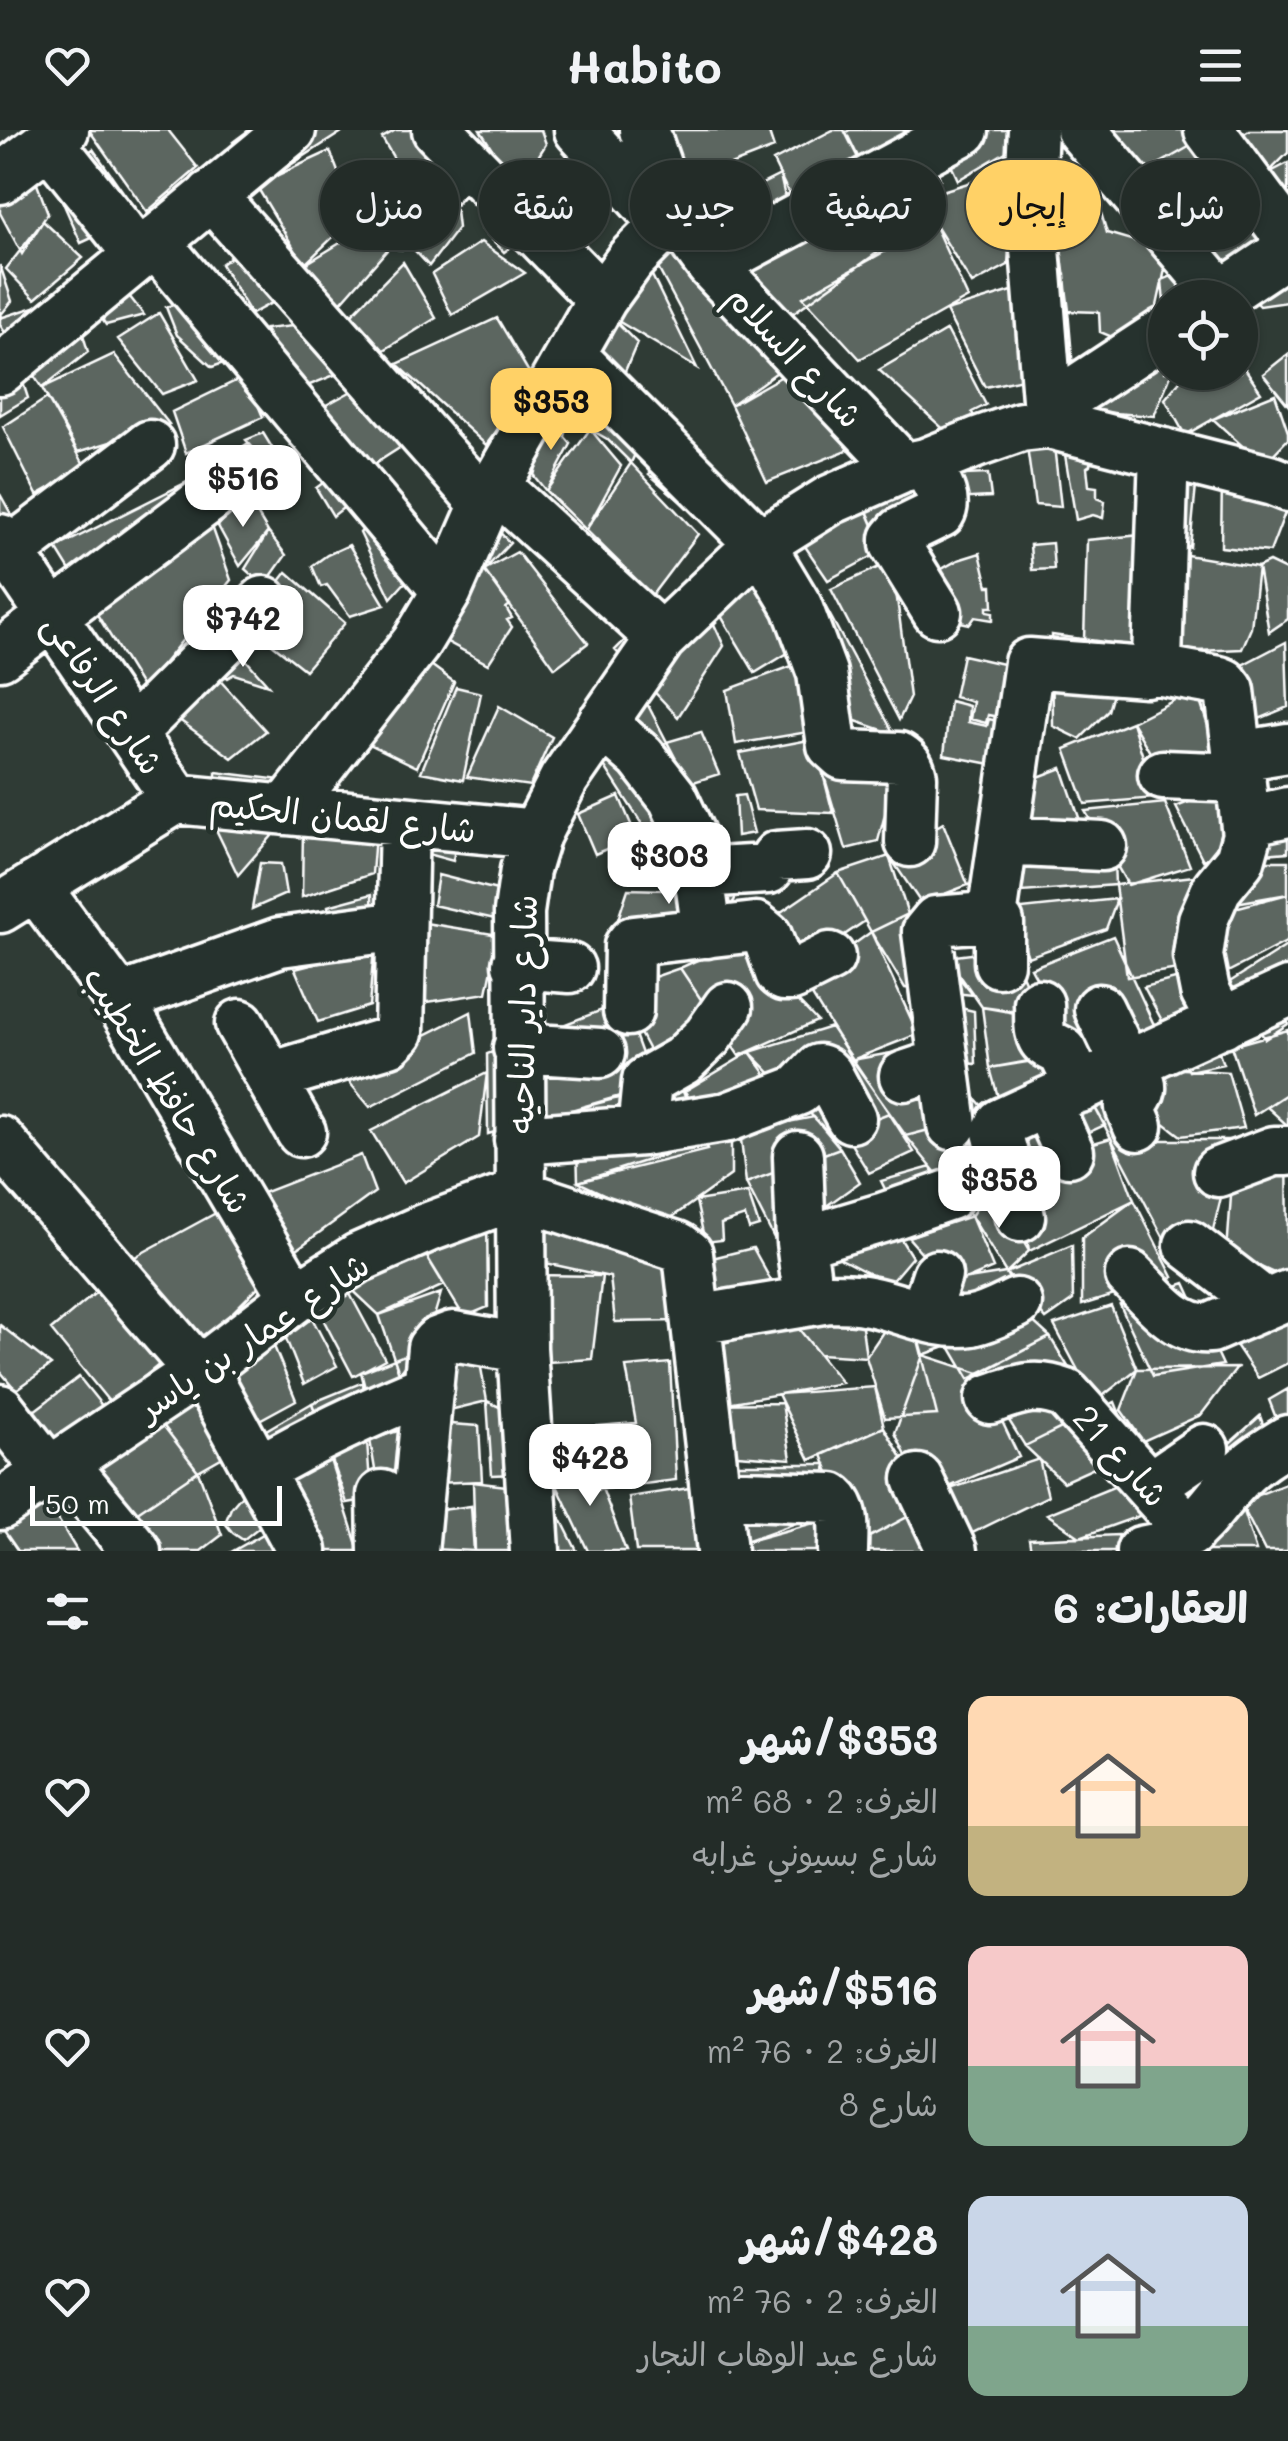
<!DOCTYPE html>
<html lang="ar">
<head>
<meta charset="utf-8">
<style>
  :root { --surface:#232c28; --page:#2b3430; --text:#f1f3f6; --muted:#a3a7a8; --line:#404845; --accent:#ffd166 }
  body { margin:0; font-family:Mali,"Playpen Sans Arabic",sans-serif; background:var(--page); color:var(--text); direction:rtl; height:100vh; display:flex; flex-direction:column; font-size:38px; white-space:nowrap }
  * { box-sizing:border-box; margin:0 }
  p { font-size:32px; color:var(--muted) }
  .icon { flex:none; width:55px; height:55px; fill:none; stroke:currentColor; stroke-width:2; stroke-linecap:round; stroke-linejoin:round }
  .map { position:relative; height:1421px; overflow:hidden; direction:ltr }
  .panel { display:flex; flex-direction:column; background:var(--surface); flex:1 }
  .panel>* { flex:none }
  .hud { position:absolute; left:30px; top:30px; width:1230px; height:90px; direction:rtl; display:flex; gap:20px }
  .buttons { position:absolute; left:1148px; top:150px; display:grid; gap:20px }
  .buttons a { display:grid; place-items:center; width:110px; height:110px; border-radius:50%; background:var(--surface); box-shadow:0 2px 8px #0004,0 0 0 2px var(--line); font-size:50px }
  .scale { position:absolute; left:30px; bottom:25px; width:252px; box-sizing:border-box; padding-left:10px; border:5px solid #fff; border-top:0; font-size:28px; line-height:35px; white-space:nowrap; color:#fff; -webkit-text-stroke:8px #26332d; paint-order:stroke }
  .price { position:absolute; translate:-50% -85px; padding:0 22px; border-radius:20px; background:#fff; color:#222; font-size:32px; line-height:65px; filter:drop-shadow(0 2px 5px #0008) }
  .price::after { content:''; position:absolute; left:50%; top:60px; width:30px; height:22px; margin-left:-15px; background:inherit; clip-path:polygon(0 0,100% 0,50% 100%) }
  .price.current { background:var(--accent); color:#111 }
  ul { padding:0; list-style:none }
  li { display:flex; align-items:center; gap:30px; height:250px; padding:0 40px }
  li span { display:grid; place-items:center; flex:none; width:280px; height:200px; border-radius:20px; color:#555 }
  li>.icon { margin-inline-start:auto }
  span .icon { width:120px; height:120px; fill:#fffc; stroke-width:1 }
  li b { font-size:42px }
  h2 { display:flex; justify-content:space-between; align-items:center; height:120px; padding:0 40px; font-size:42px }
  .chip { padding:0 35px; border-radius:45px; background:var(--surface); box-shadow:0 2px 8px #0004,0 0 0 2px var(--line); font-size:35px; line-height:90px }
  .chip.current { background:var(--accent); color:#111 }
  header { display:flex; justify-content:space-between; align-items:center; height:130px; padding:0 40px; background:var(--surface); font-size:45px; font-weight:700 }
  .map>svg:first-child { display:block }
  .building { fill:#5b6661; stroke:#fff; stroke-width:2.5 }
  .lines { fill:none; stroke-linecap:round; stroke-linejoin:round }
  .minor-casing { stroke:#fff; stroke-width:55 }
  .minor { stroke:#26332d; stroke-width:48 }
  .labels { text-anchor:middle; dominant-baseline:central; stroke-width:9; stroke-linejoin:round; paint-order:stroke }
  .street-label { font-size:35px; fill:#fff; stroke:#26332d }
</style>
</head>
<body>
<header><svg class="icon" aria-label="menu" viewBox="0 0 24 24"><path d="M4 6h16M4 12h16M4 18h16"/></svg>Habito<svg class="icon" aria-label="heart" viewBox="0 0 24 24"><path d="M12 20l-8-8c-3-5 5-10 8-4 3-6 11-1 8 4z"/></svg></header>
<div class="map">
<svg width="1288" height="1421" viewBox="0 0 1288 1421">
  <rect width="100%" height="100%" fill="#2f3b35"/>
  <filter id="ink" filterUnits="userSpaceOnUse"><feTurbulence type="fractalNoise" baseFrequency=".01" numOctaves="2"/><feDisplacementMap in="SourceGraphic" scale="20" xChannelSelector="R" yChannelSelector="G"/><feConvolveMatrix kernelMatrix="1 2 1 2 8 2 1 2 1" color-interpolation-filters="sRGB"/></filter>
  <g filter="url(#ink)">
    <path class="building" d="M89,0H168L198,38L147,82Z
      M249,0H345L267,50L233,12Z
      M396,0H458L408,53L382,8Z
      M480,0H541L546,14L518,59Z
      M659,0H768L774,18L684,53Z
      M833,0H844L879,70L806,99L773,31Z
      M850,0H924L940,49L879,70L846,2Z
      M935,0H1009V20L958,50Z
      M1108,0H1193L1201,10L1138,46Z
      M1249,0H1288V23L1267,44L1234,10Z
      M1201,10L1263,89L1191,130L1138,46Z
      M93,19L140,86L81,113L52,48Z
      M330,21L355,86L304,135L256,55Z
      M565,28L600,98L577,111L518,59Z
      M397,33L456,81L458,98L429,136L369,71Z
      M1288,33V77L1267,44Z
      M1014,39L1008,135L972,154L919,68Z
      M1089,42L1107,103L1169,121L1155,185L1129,214L1100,202L1099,182L1069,181L1052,47Z
      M780,45L794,107L732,141L693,89Z
      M34,46L48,83L22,124L0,83V70Z
      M518,59L541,95L504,122L482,99Z
      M919,68L920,92L789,186L749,136Z
      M1288,78V172L1260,176L1208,120Z
      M43,91L83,128L35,169L6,139Z
      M373,93L387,120L336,178L304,135Z
      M934,94L968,168L860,229L803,167Z
      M270,98L305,155L251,184L221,134Z
      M674,103L780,240L731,275L651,125Z
      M481,112L525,143L452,185L432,144Z
      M1215,128L1230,168H1165V186L1162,150Z
      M403,132L436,188L379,223L350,186Z
      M646,133L697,238L613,188Z
      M0,135L12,171L0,186Z
      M105,135L144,185L106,195L74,148Z
      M1065,145L1073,238L985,257L946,181Z
      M225,161L261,220L212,237L177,205L166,177Z
      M72,165L88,222L42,258L0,195V188Z
      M605,181L637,213L620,253L581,223Z
      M159,183L198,250L162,264L118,209Z
      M497,188L534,251L486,315L397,234Z
      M302,195L347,240L295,261L265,199Z
      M947,200L986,275L972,282L976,292L952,307L879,240Z
      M8,207L28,268L0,285V212Z
      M1104,216L1165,238V242H1172L1154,286L1073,280Z
      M114,224L169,294L78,322L42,258Z
      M1288,224V275L1263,244Z
      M1240,231L1261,262L1185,305L1165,269L1187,242H1240Z
      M791,241L855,317L767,352L731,275Z
      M246,246L263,287L186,323L172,282Z
      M363,255L412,310L365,340L315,281Z
      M603,263L622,306L635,324L631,333L607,309L590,299L581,289Z
      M1275,264L1288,302V309L1263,335L1213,289Z
      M47,268L86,338L37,365L3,297Z
      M560,285L568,290L565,307L571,314L546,361L534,346L536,337L527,331Z
      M590,299L621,336L586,400L546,361Z
      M263,303L282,334L273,340L246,310Z
      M1053,307L1061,377L1035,375L1026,310Z
      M1063,313L1091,326L1090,335L1087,337L1089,356L1097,357V368L1105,371L1103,388L1093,385L1076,390Z
      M247,314L272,345L256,356L244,335L232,350L214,335Z
      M666,331L712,376L697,386L649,344Z
      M631,333L698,404L652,465L586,400Z
      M339,341L361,364L333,386L316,358Z
      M1170,341L1197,346L1190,417L1169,409Z
      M920,344L936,379L878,407L861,367Z
      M988,344L991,367L952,369L940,346Z
      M195,348L231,450L143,559L56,418Z
      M1222,348L1288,375L1270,422L1221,417Z
      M0,364L16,393L0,407Z
      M246,365L268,402L240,436L218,396Z
      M861,367L884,420L828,450L798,406Z
      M379,380L419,437L391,468L360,403Z
      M489,391L510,413L489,435L471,415Z
      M268,402L286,425L264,456L245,439Z
      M1153,404L1138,517L1084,510L1087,410Z
      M1052,413L1054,439L1032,440L1030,415Z
      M349,415L385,475L350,486L327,455L321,457L312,436L327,425Z
      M517,422L588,513L555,538L484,440Z
      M980,423L988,456H992L993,477H987V481L993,482V490L975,487L970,494L960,492L933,444L958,430Z
      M1175,423L1258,437L1251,498L1242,519L1176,522Z
      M892,431L910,567L899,590L831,459Z
      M1269,432L1288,441V489L1269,502L1258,437Z
      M480,435L510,475L506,478L512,488L507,490L512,497L488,534L429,502Z
      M763,439L804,513L755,543L718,481Z
      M287,442L345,493L305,540L247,494Z
      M691,444L724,516L678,587L615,520Z
      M824,474L894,604L841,586Z
      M1052,505L1127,515L1108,581L1080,609L1053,596Z
      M1286,512L1288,577L1213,608L1196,559Z
      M241,524L268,555L234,544L227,548L221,542Z
      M416,524L454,552L417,637L351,605Z
      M963,525L1016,537L1004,588L988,585L986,593L970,589L973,572L954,567Z
      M626,533L704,683L647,702L574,589Z
      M800,533L814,601L736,614L727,560Z
      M205,534L266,601L232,628L164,579Z
      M456,557L481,563L463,650L421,642Z
      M1196,559L1218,627L1177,668L1132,592Z
      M950,571L969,576L968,592L987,596L989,589L1006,593L996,635L944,625Z
      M499,576L552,607L530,656L467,647Z
      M1132,592L1156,668L1085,674L1065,619Z
      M701,602L719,644L681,656L663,613Z
      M814,609L833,683L756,680L740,623Z
      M820,632L897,638L878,711L846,719Z
      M1062,638L1084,702L1013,696L1025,652Z
      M216,642L281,650L280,666L216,661Z
      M1228,657L1229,720L1203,730L1176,677Z
      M744,665L754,703L737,706L735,666Z
      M619,666L636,706L595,724L578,684Z
      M1288,669V722L1263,724Z
      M1165,673L1190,736L1128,755L1085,681Z
      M208,683L285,691L238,745Z
      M943,693L968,755L921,773L889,726Z
      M303,698L375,705L372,744L302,767Z
      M456,711L453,731L409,719Z
      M1014,712L1114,730L1115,755L1009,763Z
      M889,726L908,784L871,802L838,743Z
      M1257,731H1288V764L1224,775Z
      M260,733L281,734L286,764L252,779Z
      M838,743L865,791L784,846L740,810Z
      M438,745L501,761L499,790L433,775Z
      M1203,745L1185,838L1127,847L1115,755Z
      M628,759L740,762L727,781L613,804Z
      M372,764L374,819L331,831L328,776Z
      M1288,764V811L1214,849L1216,783Z
      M1117,769L1106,799L1028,827L1012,780Z
      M908,784L973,865L905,858L871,802Z
      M413,791L499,805L487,863L414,874Z
      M871,802L918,904L852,930L803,851Z
      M1113,806L1155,897L1075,918L1031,838Z
      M740,810L817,891L739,926L680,838Z
      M1288,815V894L1265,909L1228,853Z
      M374,819L369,876L318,892L295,839Z
      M1011,819L1028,858L1027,885L982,877L947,827Z
      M680,838L704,874L652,926L617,860Z
      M1191,845L1223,934L1189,941L1144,857Z
      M912,867L974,881L976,934L922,928Z
      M623,872L645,932L627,964L488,1004L487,924Z
      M982,877L1040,885V929L990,938Z
      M471,882L476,923L370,977L344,946Z
      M831,897L889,983L832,1006L750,922Z
      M1288,900V963L1254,985L1231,916Z
      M930,916L989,984L906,1006L852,930Z
      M750,922L793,981L712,1011L685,961Z
      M1065,926L1105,995L1017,1035L990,938Z
      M1169,938L1228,942L1244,998L1181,1006L1146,979L1147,941Z
      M487,943L479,1007L403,1053L371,1001Z
      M679,952L707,1020L578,1052L576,979Z
      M1109,958L1157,1010H1235L1213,1100L1169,1118L1092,972Z
      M1288,963V996L1267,977Z
      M889,983L914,1022L869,1043L843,1001Z
      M989,984L996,1050L971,1086L906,1006Z
      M814,987L840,1018L746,1053L740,1001Z
      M1287,995L1288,1142L1276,1144L1227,1122L1235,1010Z
      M731,1004V1045L664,1093L578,1052Z
      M1111,1008L1134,1070L1029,1121L1017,1035Z
      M840,1018L860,1052L776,1112L746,1053Z
      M361,1025L375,1062L286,1127L247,1069Z
      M931,1037L940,1062L895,1079L881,1051Z
      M551,1049L664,1093L679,1191L615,1192L610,1147L532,1130Z
      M991,1057L1029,1121L1006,1143L971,1086Z
      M748,1063L759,1096L749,1099L745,1086L721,1094L722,1110L705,1112L696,1071Z
      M1134,1070L1173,1147L1082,1175V1108Z
      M238,1071L266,1149L203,1212L131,1129Z
      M487,1082L488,1177L464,1187L418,1112Z
      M971,1086L993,1138L951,1156L908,1107Z
      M890,1092L912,1127L889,1154L841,1129L828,1115Z
      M418,1112L444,1155L379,1185L343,1151Z
      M1072,1115L1073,1170L1046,1189L1006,1143Z
      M753,1118L795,1194L716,1215L700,1131Z
      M1006,1143L1028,1187L923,1225L904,1159Z
      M534,1145L602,1146L592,1229L533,1233Z
      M343,1151L385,1229L353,1246L312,1168Z
      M1185,1153L1223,1235L1153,1246L1120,1175Z
      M105,1155L166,1229L111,1274L51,1200Z
      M441,1163L429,1203L399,1243L379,1185Z
      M1111,1176L1137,1239L1095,1272L1054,1195Z
      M860,1181L866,1227L819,1224L795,1194Z
      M1288,1184V1233L1258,1248L1232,1209Z
      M1028,1187L1050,1207L969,1249L949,1215Z
      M312,1188L337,1236L304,1254L285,1206Z
      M795,1194L842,1253L722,1274L716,1215Z
      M0,1195L51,1235L16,1260L0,1241Z
      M887,1196L915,1198L937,1285L885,1288L866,1227Z
      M269,1204L296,1270L250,1295L216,1234Z
      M1050,1207L1095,1281L1025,1316L979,1243Z
      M415,1221L479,1227L487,1271L375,1298L361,1242Z
      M923,1225L979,1243L1019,1327L926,1367L895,1303Z
      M670,1233L676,1350L596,1360L587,1297L636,1293L626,1237Z
      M1237,1238L1201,1285L1143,1311L1121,1280L1137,1239Z
      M79,1247L107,1282L57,1314L34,1281Z
      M363,1252L371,1369L347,1373L312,1273Z
      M200,1255L235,1320L198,1341L153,1282Z
      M875,1257L884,1297L810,1330L778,1264Z
      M1288,1259V1319L1269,1270Z
      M487,1271L516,1285L517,1344L492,1345Z
      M1115,1272L1134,1320L1063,1352L1025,1316Z
      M312,1273L359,1421H320L261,1303Z
      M782,1273L791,1329L723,1324L706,1274Z
      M153,1282L198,1341L133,1385L88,1326Z
      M1260,1286L1280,1342L1241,1363L1222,1320Z
      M425,1292L382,1381L370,1310Z
      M436,1293L479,1296L482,1351L436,1353Z
      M884,1297L930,1375L858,1413L822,1325Z
      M1039,1329L1048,1366L960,1409L938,1363Z
      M592,1332L626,1421H588L553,1347Z
      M724,1334H826L819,1385L737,1414Z
      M198,1341L222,1405L201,1421H157L133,1385Z
      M1133,1349L1145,1384L1080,1407L1047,1384Z
      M473,1352L523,1358L519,1421H475Z
      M239,1353L274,1385L243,1410L233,1403L225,1393L231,1378L242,1365Z
      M1288,1353V1421H1265L1240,1372Z
      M703,1356L706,1421H636L629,1367Z
      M40,1359L77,1421H18L0,1395Z
      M1240,1372L1256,1421H1180Z
      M553,1373L577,1421H556Z
      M930,1375L936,1421H861L858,1413Z
      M471,1376L474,1421L431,1419L427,1382Z
      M843,1385L860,1421H739L737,1414Z
      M286,1391L294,1421H233Z
      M1118,1405L1122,1421H1031L1029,1409Z"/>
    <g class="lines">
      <g class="minor-casing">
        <path id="minor" d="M437,0L602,169
          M579,0L665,94
          M644,0C654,28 662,56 675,82C685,101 698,118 711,135L903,338
          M1033,0L1030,56L1049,294
          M1081,0L1221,165
          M1209,0L1283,100L1288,114L1280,126L1217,168
          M49,12L139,125
          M0,49L64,0
          M211,65L485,374
          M402,93L464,28
          M155,112L447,461
          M711,135L964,0
          M570,224L760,414L797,476L822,543L832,615L843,625L899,627C907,632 910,637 912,647L910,712
          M0,240L291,0
          M1048,279L1165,202
          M926,333C933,348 949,368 940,383L901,402L895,409V414L937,482
          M495,356L661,508
          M0,409L176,669
          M9,422L150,315
          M0,525L212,366
          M1151,539L1219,551L1224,553L1230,561L1247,705L1240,730L1217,758L1203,790L1198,826L1205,861L1222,893
          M602,593L641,627L673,668L695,715L707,803
          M132,602L264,471
          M1239,626L1288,618
          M1163,645L1241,648
          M286,680L416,513L447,461L485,374L602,169L631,129L676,84
          M1247,691L1288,682
          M1003,711L1102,716
          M699,743L768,739L777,726L807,724
          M35,756L119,869L295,1168
          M0,778L176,669L536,704
          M986,787L994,788L999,793V833
          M517,834L570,838
          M119,869L280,812L400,796
          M1039,874C1040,886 1036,907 1048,914C1053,917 1058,919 1063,922L1080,958
          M1099,879L1127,937
          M628,881L629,816L633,811L756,797L767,806L780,843L784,846H792L830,827
          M240,894L301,1002
          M518,918L600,923
          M1132,934C1143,961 1146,954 1130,977L1138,996
          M904,946L943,933
          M270,947L389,912L399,902L404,692
          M1047,973L1069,1022
          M952,995L927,802L936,791L986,787L993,780L1029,533L1146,542L1151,539L1157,530L1164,323
          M642,1001L647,951L682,931L708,906L728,877
          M519,1010L642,1001L728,987L799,960L819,939L824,941L828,945L851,988
          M0,1011L214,1259L302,1421
          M798,1026L801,1112L805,1143
          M1218,1042L1274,1021H1288
          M1020,1087L997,1002L1001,993L1288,862
          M801,1112L885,1087L949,1065
          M1189,1115L1266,1174
          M1130,1145C1153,1167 1177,1202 1211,1198L1288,1165
          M924,1185L937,1145
          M696,1190L829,1168C842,1168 856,1168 869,1171C902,1177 938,1197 972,1191C988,1188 1002,1180 1017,1173
          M990,1269C1020,1259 1035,1252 1066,1264L1190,1402
          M0,1279L50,1343
          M64,1334L136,1421
          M259,1340C314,1308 369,1282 429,1258
          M918,1349L952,1421
          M1150,1356L1204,1319
          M716,1364L832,1368C847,1381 843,1403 843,1421
          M382,1365L383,1421
          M0,1375L198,1242L295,1168L358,1128L426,1098L519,1064L677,1116L688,1124L722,1421
          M413,1421L432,1218L437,1212L453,1206L522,1218
          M535,1421L522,1218L519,782L525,740L536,704L564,649L661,508L760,414L830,370L903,338L926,333L978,312L1021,297L1049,294L1273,351L1288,357
          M1141,1421C1195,1413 1203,1383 1238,1347C1252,1332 1270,1321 1288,1310"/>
      </g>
      <use href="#minor" class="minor"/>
    </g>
  </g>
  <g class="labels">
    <g class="street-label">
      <text transform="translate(796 225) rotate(47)">شارع السلام</text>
      <text transform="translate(105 563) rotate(56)">شارع الرفاعى</text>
      <text transform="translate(343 685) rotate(6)">شارع لقمان الحكيم</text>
      <text transform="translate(521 884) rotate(-89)">شارع داير الناحيه</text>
      <text transform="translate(169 959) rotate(58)">شارع حافظ الخطيب</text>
      <text transform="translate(252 1205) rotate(-34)">شارع عمار بن ياسر</text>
      <text transform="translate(1122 1325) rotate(48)">شارع 21</text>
    </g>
  </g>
</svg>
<div class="buttons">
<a><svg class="icon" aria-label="locate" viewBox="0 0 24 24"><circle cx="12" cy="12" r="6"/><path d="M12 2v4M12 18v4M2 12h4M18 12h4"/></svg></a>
</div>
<div class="scale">50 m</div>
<b class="price current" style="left:551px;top:323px">$353</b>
<b class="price" style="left:243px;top:400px">$516</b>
<b class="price" style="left:243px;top:540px">$742</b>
<b class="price" style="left:669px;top:777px">$303</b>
<b class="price" style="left:999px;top:1101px">$358</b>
<b class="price" style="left:590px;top:1379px">$428</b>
<div class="hud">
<a class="chip">شراء</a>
<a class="chip current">إيجار</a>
<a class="chip">تصفية</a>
<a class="chip">جديد</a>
<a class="chip">شقة</a>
<a class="chip">منزل</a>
</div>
</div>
<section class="panel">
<h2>العقارات: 6<svg class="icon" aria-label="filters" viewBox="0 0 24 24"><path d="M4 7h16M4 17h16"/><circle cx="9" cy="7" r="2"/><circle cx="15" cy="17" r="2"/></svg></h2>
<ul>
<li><span style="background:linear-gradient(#ffd9b3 65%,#c2b280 0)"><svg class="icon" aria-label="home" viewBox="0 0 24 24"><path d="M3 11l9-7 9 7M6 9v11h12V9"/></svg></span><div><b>$353/شهر</b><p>الغرف: 2 · 68 m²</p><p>شارع بسيوني غرابه</p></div><svg class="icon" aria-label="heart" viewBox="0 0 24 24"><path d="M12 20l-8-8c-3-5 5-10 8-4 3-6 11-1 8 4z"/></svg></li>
<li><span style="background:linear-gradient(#f6c9c9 60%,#7fa58c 0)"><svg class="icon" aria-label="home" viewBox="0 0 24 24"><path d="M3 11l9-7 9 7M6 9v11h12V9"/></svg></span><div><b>$516/شهر</b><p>الغرف: 2 · 76 m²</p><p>شارع 8</p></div><svg class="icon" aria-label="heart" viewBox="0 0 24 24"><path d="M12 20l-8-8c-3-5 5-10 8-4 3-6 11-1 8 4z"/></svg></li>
<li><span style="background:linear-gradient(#c9d6e8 65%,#7fa58c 0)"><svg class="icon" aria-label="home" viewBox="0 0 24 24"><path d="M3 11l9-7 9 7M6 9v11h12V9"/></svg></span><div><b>$428/شهر</b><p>الغرف: 2 · 76 m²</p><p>شارع عبد الوهاب النجار</p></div><svg class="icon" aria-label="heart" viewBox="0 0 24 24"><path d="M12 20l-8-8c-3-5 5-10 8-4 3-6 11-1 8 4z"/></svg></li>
</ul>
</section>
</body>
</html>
